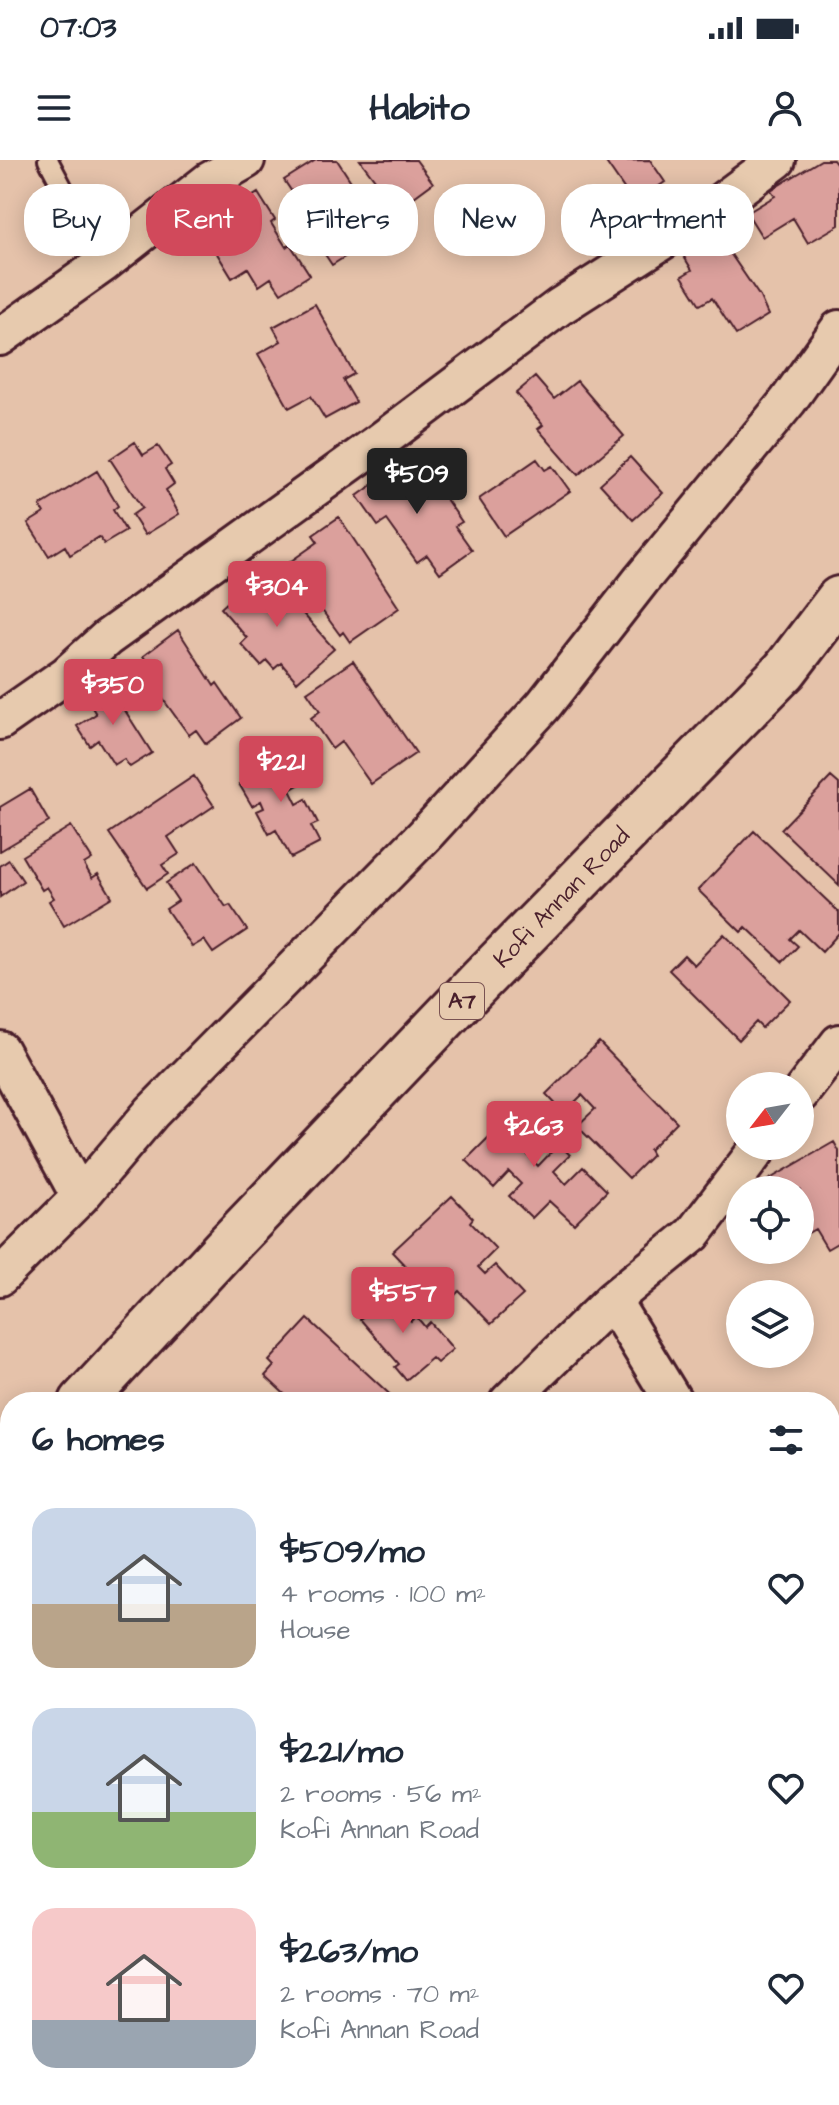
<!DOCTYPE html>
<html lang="en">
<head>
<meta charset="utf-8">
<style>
  :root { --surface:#fff; --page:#f6f6f7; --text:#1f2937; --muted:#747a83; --accent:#d1495b }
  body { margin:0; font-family:"Architects Daughter",sans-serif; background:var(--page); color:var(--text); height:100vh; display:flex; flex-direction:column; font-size:30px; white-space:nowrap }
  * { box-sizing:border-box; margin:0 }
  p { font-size:26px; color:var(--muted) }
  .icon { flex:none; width:44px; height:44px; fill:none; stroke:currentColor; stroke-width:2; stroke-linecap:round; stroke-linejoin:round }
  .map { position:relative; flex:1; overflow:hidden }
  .side { position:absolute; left:0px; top:1232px; width:840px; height:714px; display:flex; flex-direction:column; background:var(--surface); border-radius:32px 32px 0 0; box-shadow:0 4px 20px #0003 }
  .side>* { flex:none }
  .top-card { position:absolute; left:24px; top:24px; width:792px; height:72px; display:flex; gap:16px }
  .needle { width:52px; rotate:239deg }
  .buttons { position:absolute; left:726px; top:912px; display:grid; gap:16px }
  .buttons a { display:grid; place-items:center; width:88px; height:88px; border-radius:50%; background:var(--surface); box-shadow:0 4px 20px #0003; font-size:40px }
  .price { position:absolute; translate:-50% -68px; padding:0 18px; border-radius:8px; background:var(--accent); color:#fff; font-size:26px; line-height:52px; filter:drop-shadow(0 2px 4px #0008) }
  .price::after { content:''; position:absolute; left:50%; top:48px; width:24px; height:18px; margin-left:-12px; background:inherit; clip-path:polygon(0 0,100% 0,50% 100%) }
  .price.current { background:#222; color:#fff }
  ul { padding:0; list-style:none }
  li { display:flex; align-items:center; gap:24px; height:200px; padding:0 32px }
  li span { display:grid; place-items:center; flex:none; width:224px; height:160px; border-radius:24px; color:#555 }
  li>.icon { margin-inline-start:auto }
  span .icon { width:96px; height:96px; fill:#fffc; stroke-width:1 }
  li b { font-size:34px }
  h2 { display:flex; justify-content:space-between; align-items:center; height:96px; padding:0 32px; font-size:34px }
  .chip { padding:0 28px; border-radius:32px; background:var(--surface); box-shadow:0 4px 20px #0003; font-size:28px; line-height:72px }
  .chip.current { background:var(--accent); color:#fff }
  .status { display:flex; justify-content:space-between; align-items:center; height:56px; padding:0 40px; background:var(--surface); direction:ltr }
  .status svg { height:22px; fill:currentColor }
  header { display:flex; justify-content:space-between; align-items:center; height:104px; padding:0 32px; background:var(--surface); font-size:36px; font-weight:700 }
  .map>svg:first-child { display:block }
  .building { fill:#dba09c; stroke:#4a1f2b; stroke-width:2 }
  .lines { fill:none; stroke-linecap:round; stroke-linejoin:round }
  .lane-casing { stroke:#4a1f2b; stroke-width:24 }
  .street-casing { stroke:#4a1f2b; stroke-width:42 }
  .primary-casing { stroke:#4a1f2b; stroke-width:50 }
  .lane { stroke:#e7caae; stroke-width:18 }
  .street { stroke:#e7caae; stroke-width:36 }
  .primary { stroke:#e7caae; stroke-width:44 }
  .labels { text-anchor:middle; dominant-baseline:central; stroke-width:6; stroke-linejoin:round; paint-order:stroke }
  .shield { fill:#e7caae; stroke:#795252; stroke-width:2 }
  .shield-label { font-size:22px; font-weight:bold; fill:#4a1f2b }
  .street-label { font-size:24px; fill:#4a1f2b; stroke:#e7caae }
</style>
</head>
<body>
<div class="status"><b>07:03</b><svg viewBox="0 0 49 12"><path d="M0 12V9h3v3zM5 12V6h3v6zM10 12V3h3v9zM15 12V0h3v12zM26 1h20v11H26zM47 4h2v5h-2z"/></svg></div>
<header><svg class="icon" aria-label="menu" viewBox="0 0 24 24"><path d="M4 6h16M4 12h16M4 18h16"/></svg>Habito<svg class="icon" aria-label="person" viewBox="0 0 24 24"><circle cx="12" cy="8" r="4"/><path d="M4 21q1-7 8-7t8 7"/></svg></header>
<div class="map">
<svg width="839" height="1945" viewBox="0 0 839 1945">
  <rect width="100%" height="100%" fill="#e5c2aa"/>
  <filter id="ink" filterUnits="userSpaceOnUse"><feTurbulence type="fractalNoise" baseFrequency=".0125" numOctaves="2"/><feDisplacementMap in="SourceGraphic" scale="16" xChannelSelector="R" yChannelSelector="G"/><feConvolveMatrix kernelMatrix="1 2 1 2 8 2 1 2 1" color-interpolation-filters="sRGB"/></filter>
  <g filter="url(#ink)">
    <path class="building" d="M316,0H337L380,66L355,82L359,88L332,105L296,51L302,47L284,20Z
      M360,0H416L433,23L410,40L407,35L394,45Z
      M650,0L665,22L634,43L605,1Z
      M821,0H833L836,4L839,2V65L808,83L793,58L762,77L747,53L775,36L771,30Z
      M258,33L275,60L271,63L286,87L290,84L310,115L281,133L271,118L259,126L248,108L232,118L213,87L237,72L226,53Z
      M717,74L760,137L768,155L736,175L712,138L700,145L682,116L692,110L683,95Z
      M315,144L354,214L343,220L356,242L325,259L311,236L289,248L258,194L281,181L273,167Z
      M535,217L554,239L577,221L624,276L578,315L538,269L543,265L516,233Z
      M135,282L143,295L158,286L171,305L165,309L174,324L166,330L179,354L145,375L132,355L142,348L110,299Z
      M630,297L663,333L633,360L600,324Z
      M410,298L424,317L416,322L425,334L437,326L462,362L455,366L472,390L440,413L427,395L417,402L387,360L378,366L357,336Z
      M537,299L545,310L552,306L570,331L504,376L479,339Z
      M97,311L118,346L113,350L126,371L104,384L99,377L70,395L65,386L49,396L28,363L44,353L40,346Z
      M339,357L399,448L350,482L343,472L340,475L321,449L316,452L284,406L318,382L313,375Z
      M270,416L334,489L297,522L281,503L274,509L267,501L261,506L241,484L247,478L221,448L250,422L256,429Z
      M178,470L214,526L217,523L241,558L206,584L196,570L189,575L152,524L159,519L143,496Z
      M353,501L416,593L371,624L341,582L332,589L311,558L320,551L307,532Z
      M105,519L152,593L130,607L124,599L114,605L98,580L90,586L77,566L96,554L83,533Z
      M283,592L300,624L290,630L297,644L306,639L318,663L311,666L320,683L291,698L276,670L269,674L257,651L264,648L261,641L252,646L239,624L245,621L242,614Z
      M194,616L214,646L168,677L179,694L162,705L168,714L147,728L109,673Z
      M831,617L839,624V725L781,669Z
      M30,629L49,662L0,691V647Z
      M71,666L92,699L84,704L92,718L98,714L112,737L64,766L49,741L54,738L47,727L42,730L22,696Z
      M754,671L839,752V773L822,792L799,770L790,779L798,786L783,802L746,767L741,772L698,730Z
      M9,700L23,721L0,737V706Z
      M196,703L226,747L230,745L247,770L213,793L204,780L192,787L166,749L178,741L166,723Z
      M724,774L790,840L762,868L756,862L739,880L669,810L684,795L694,805Z
      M599,882L677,962L649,990L652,995L629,1018L577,966L595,949L582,935L564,953L546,934Z
      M520,946L549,973L528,995L538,1006L559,984L570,995L554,1011L566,1024L583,1007L607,1031L574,1064L549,1041L532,1058L509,1036L521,1024L509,1012L494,1028L466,1000Z
      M834,982L839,991V1082L827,1089L815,1069L801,1077L800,1075V1030H774L768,1020Z
      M452,1036L473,1058L470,1062L496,1089L478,1107L485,1114L495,1105L523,1135L491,1164L459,1131L448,1142L417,1110L413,1114L392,1092Z
      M376,1130L383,1139L388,1134L411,1161L416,1156L425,1167L430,1162L453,1189L437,1203L432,1198L406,1220L395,1207L399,1204L360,1159L369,1151L362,1142Z
      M308,1159L397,1241V1242H293L265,1216L274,1206L269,1201Z
      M834,1668L839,1675V1754L831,1759L830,1671Z
      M0,1891L10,1902V1910L0,1920Z"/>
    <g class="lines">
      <g class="lane-casing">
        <path id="lane" d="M48,0L103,104"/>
      </g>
      <g class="street-casing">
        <path id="street" d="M0,177L103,104L209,21L246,0
          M0,561L66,515L107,478L378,283L559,147L706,53L777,0
          M0,890L80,1037
          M800,934L839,883
          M0,1117L80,1037L152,952L424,676L543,546L642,419L788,241L839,169
          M612,1140L674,1242
          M508,1242L612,1140L693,1074L760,986
          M830,1487L839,1501
          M830,1613L839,1608
          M0,1737L10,1727
          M329,1945L340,1936"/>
      </g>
      <g class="primary-casing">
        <path id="primary" d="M82,1242L225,1088L480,821L785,510L839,439
          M0,1327L10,1317"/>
      </g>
      <use href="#lane" class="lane"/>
      <use href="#street" class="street"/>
      <use href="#primary" class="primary"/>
    </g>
  </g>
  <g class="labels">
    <rect class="shield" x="440" y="823" width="44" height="36" rx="6"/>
    <g class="shield-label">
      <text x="462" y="841">A7</text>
    </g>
    <g class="street-label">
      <text transform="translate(562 738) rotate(-46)">Kofi Annan Road</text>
    </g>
  </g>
</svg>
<div class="buttons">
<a><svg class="needle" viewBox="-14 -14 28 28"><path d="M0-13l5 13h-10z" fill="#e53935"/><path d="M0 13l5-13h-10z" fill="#747a83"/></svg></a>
<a><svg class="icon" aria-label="locate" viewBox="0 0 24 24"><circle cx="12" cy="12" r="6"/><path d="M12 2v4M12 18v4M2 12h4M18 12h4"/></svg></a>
<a><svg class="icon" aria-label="layers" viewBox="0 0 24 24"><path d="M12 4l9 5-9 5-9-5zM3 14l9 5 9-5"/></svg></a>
</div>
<b class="price current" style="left:417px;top:356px">$509</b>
<b class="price" style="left:277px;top:469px">$304</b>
<b class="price" style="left:113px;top:567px">$350</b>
<b class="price" style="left:281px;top:644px">$221</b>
<b class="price" style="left:534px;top:1009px">$263</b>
<b class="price" style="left:403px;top:1175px">$557</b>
<div class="top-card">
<a class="chip">Buy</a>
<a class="chip current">Rent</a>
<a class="chip">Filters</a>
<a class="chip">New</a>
<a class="chip">Apartment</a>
</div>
<section class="side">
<h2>6 homes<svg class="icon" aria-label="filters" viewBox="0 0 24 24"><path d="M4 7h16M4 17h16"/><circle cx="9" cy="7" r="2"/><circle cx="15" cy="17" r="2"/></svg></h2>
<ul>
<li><span style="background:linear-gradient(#c9d6e8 60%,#b9a48a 0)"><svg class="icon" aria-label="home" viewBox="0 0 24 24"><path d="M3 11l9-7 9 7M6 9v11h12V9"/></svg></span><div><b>$509/mo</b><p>4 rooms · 100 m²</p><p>House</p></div><svg class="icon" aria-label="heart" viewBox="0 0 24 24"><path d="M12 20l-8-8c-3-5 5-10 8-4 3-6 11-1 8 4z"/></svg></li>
<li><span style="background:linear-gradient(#c9d6e8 65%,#8fb573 0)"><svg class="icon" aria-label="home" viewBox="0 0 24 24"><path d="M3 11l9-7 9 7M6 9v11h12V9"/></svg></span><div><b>$221/mo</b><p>2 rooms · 56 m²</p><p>Kofi Annan Road</p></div><svg class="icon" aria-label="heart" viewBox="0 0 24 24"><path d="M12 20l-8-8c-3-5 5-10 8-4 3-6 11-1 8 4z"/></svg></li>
<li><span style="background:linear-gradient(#f6c9c9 70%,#9aa5b1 0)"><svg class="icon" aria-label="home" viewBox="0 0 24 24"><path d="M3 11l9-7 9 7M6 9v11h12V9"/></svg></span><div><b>$263/mo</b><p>2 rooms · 70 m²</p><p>Kofi Annan Road</p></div><svg class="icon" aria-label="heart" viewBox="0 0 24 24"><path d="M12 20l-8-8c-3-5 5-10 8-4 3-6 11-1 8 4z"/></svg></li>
</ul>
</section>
</div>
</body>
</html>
